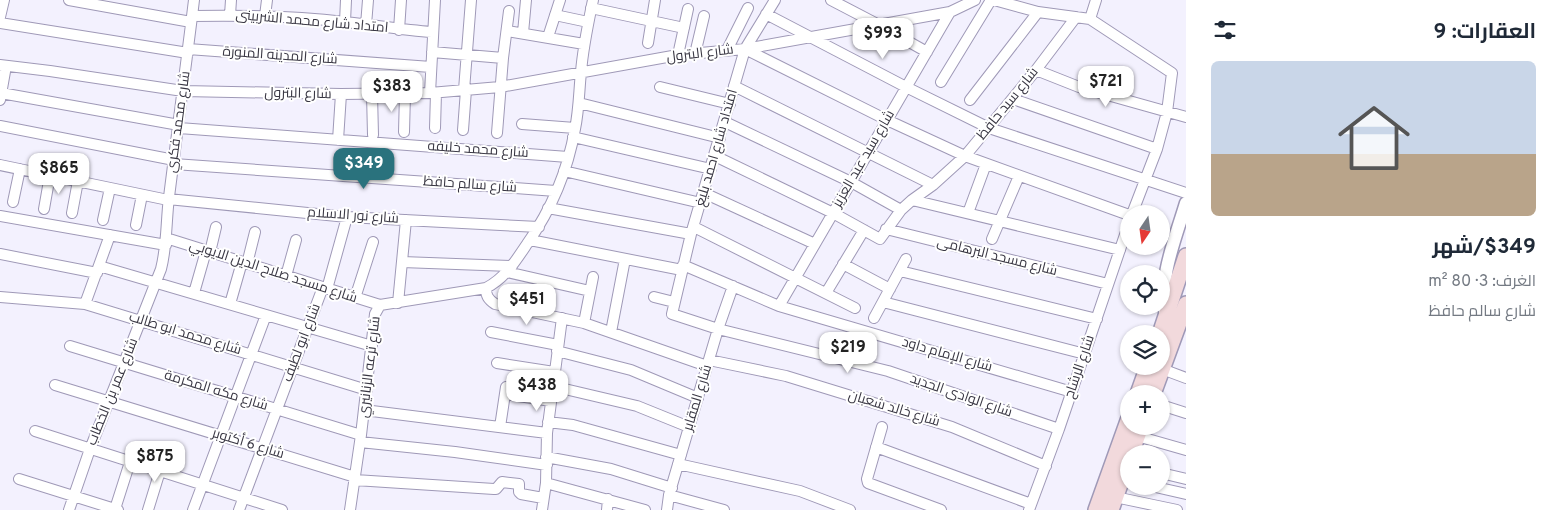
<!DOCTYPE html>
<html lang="ar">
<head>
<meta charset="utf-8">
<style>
  :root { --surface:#fff; --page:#f2f2f3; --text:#1f2937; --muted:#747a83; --accent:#2a727d }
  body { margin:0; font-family:Overpass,Cairo,sans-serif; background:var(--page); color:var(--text); direction:rtl; height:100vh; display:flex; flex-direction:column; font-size:19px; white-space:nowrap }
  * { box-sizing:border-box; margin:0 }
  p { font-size:16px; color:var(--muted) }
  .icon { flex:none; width:28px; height:28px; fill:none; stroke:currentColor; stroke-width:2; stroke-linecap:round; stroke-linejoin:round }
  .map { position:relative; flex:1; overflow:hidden; direction:ltr }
  .drawer { display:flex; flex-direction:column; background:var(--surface); width:375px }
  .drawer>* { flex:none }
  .needle { width:32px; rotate:193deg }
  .tools { position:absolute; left:1120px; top:205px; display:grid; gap:10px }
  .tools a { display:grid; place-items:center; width:50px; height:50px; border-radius:50%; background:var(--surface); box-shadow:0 1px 4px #0004; font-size:25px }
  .price { position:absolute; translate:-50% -42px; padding:0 11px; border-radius:10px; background:#fff; color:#222; font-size:16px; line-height:32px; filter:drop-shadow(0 1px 2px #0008) }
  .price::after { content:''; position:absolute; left:50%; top:30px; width:15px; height:11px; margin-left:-8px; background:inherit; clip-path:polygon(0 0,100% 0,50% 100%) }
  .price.on { background:var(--accent); color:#fff }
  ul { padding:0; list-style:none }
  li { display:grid; align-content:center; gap:10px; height:265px; padding:0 25px }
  li span { display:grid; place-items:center; height:155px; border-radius:8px; color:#555 }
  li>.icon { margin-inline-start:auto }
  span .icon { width:90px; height:90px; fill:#fffc; stroke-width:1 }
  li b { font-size:21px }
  h2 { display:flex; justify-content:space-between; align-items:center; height:60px; padding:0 25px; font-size:21px }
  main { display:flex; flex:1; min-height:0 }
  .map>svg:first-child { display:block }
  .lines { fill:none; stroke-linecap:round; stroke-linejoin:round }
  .minor-casing { stroke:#9f99b7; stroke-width:12 }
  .tertiary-casing { stroke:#9f99b7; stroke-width:15 }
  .secondary-casing { stroke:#9f99b7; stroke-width:18 }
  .minor { stroke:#fff; stroke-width:10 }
  .tertiary { stroke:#fff; stroke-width:12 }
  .secondary { stroke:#f2d9dc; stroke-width:15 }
  .labels { text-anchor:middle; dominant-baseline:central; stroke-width:4; stroke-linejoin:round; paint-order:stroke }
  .street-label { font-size:14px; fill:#393743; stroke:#fff }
</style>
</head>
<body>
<main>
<section class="drawer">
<h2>العقارات: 9<svg class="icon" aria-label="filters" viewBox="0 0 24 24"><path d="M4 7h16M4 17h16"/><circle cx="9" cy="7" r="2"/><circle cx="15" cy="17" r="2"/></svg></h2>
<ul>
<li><span style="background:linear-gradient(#c9d6e8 60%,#b9a48a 0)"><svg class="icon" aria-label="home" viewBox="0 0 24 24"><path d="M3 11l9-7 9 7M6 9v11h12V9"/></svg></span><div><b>$349/شهر</b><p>الغرف: 3 · 80 m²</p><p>شارع سالم حافظ</p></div></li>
</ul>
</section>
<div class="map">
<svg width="1186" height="510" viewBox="0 0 1186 510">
  <rect width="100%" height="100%" fill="#f3f1fe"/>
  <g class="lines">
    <g class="minor-casing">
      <path id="minor" d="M69,0L191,22
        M775,0L745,49L691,234L672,314L718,329L888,371L1059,429
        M831,0L879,25L927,52
        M994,0L1038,12L1090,19L1172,73L1167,112L1157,149L1132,214
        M591,8L684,28
        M766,14L906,87L989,128L1186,193
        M230,15L231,0
        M555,15L588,22
        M192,16C243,15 294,16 345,22C374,25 403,30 432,32
        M265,16L267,0
        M0,17L4,0
        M1090,19L1096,0
        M345,22L346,0
        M0,23L188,53
        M366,25L368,0
        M399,30L401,0
        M507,31L584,44
        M523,33L526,0
        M548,37L560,0
        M648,43L655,0
        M188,49L431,67
        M745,49L887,120L965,156L1129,215
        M727,50L748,8
        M432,52L503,58
        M695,54L704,16
        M678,55L688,9
        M0,65L50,71L183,91L341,94L430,93L500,87L678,55L745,49L950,12L975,0
        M1036,70L1079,87L1186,117
        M941,82L991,0
        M734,86L933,185
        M660,87L730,104
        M464,90L471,0
        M1,93L179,125
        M430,93L435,0
        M372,94L373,135
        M1013,99L1157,149
        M0,100L6,66
        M970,100L1038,12
        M579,103L720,138
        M725,122L851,182L901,210
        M522,124L575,128
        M0,126L174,160
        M179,128L568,157
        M435,128L436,93
        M463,130L466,90
        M404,132L405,94
        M497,133L503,58L509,11
        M573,137L711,169
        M338,140L341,94
        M715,156L833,213L880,239L901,210L912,200L933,185L965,156L1036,70L1076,17
        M174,164L556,191
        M0,165L168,200
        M564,171L701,203
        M704,193L815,244
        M168,199L347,217L539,227
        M912,200L1120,250
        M13,202L20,169
        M548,208L691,234
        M44,209L50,175
        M72,213L78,181
        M968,213L986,164
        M0,216L166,245
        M103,220L110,188
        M136,225L142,195
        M694,227L855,308
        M886,229L1108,284
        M166,238L380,305
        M992,239L1019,176
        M530,240L682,270
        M210,252L216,227
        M0,254L97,273
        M402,262L512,266
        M247,264L255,232
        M843,264L890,289
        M683,265L779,306L1072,392
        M99,266L372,346
        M900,271L1097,319
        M507,272L590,291
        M286,276L296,240
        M486,288C486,296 488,299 495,304L584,323L707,366
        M327,289L347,217
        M194,293L206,251
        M826,293L864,230
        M0,297L85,304L367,390
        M654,297L674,302
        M355,298L373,242
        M883,302L1085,354
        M398,303L406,220
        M85,304L110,235
        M230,304L242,262
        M779,306L950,12
        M874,318L906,259
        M584,323L593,277
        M491,332L558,345
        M611,332L625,259
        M70,346L361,435
        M557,351L631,370L698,398
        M709,360L786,376L952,427L1046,466
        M497,363L554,372
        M1162,369L1186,378
        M55,385L355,477
        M552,386L637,406L689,427
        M505,394L551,401
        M1161,405L1186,413
        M364,410L547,433
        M548,422L573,425L681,455
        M500,427L506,387
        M882,427L867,479L868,483L941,510
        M35,431L282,510
        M1137,436L1186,450
        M360,442L455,452L547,465
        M876,447L1031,504
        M546,457L611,469L672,488
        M678,464L800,491L850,510
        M1161,473L1186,479
        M19,479L118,510
        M355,480L494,489H496L502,482L519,484V492L521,494L543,498
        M546,483L645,510
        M1151,486L1186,494
        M669,495L724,510
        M1115,497L1177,510
        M115,509L130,462
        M69,510L90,449L161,269C167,246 166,222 169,197C177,132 186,66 194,0
        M148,510L160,471
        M193,510L266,315
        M239,510L323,287
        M350,510L361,435L375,314L380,305L486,288C505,278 515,262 527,244C551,210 568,169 575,129C579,110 579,91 581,72C583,47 588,24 593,0
        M542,510L546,483L547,433L562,318
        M607,510L608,499
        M667,510L669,495L718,329L733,286
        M1029,510L1059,429L1129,223"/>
    </g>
    <g class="tertiary-casing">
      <path id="tertiary" d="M1166,317C1158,278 1175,240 1186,203"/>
    </g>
    <g class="secondary-casing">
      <path id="secondary" d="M1160,334L1186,256
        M1138,394L1148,366
        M1153,394L1186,304
        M1131,454L1141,426
        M1096,510L1129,418
        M1111,510L1129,459"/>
    </g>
    <use href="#minor" class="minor"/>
    <use href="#tertiary" class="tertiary"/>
    <use href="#secondary" class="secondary"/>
  </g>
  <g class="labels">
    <g class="street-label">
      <text transform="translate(312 22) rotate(5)">امتداد شارع محمد الشربينى</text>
      <text transform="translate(700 54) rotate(-7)">شارع البترول</text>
      <text transform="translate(280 56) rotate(4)">شارع المدينه المنورة</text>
      <text transform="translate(298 94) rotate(1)">شارع البترول</text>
      <text transform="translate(1008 104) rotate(-51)">شارع سيد حافظ</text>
      <text transform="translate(179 122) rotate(-82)">شارع محمد فكري</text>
      <text transform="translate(717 148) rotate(-74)">امتداد شارع احمد بليغ</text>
      <text transform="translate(478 150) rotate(4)">شارع محمد خليفه</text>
      <text transform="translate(864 159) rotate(-60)">شارع سيد عبد العزيز</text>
      <text transform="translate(470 185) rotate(4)">شارع سالم حافظ</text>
      <text transform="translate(353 216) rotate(4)">شارع نور الاسلام</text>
      <text transform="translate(997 257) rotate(14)">شارع مسجد البرهامى</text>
      <text transform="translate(273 272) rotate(18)">شارع مسجد صلاح الدين الايوبي</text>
      <text transform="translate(185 334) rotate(17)">شارع محمد ابو طالب</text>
      <text transform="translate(302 343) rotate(-69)">شارع ابو لطيف</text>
      <text transform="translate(947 355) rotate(16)">شارع الإمام داود</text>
      <text transform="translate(370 367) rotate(-83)">شارع ترعه الزنانيري</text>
      <text transform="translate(1080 367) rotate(-71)">شارع الرشاح</text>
      <text transform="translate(216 391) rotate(17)">شارع مكه المكرمة</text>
      <text transform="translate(113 392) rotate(-68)">شارع عمر بن الخطاب</text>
      <text transform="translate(961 396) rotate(19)">شارع الوادى الجديد</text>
      <text transform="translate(698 398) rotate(-73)">شارع المقابر</text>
      <text transform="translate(894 409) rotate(17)">شارع خالد شعبان</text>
      <text transform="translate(248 444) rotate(17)">شارع 6 أكتوبر</text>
    </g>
  </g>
</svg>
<div class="tools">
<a><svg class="needle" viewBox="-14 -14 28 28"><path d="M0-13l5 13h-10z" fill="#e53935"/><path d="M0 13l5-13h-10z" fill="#747a83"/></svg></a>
<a><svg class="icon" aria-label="locate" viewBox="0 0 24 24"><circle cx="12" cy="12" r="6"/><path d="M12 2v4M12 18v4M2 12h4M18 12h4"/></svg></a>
<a><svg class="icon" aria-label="layers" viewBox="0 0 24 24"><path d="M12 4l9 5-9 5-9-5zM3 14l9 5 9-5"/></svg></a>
<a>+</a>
<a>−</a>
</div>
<b class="price" style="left:883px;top:60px">$993</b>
<b class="price" style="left:1106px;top:108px">$721</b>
<b class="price" style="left:392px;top:113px">$383</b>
<b class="price on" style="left:364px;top:190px">$349</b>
<b class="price" style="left:59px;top:195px">$865</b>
<b class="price" style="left:527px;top:326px">$451</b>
<b class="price" style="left:848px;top:374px">$219</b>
<b class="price" style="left:537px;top:412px">$438</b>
<b class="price" style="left:155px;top:483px">$875</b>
</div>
</main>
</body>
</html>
